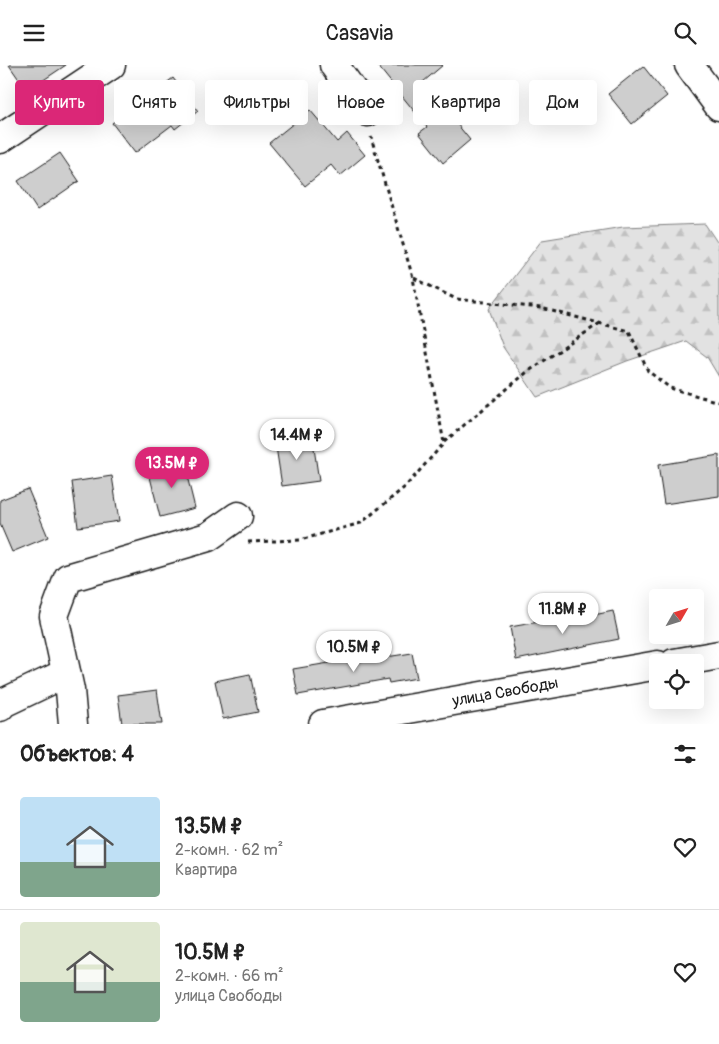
<!DOCTYPE html>
<html lang="ru">
<head>
<meta charset="utf-8">
<style>
  :root { --surface:#fff; --page:#f6f6f6; --text:#222; --muted:#767676; --line:#e0e0e0; --accent:#db2777 }
  body { margin:0; font-family:Pangolin,sans-serif; background:var(--page); color:var(--text); height:100vh; display:flex; flex-direction:column; font-size:19px; white-space:nowrap }
  * { box-sizing:border-box; margin:0 }
  p { font-size:16px; color:var(--muted) }
  .icon { flex:none; width:28px; height:28px; fill:none; stroke:currentColor; stroke-width:2; stroke-linecap:round; stroke-linejoin:round }
  .map { position:relative; height:659px; overflow:hidden }
  .details { display:flex; flex-direction:column; background:var(--surface); flex:1 }
  .details>* { flex:none }
  .hud { position:absolute; left:15px; top:15px; width:690px; height:45px; display:flex; gap:10px }
  .needle { width:32px; rotate:51deg }
  .tools { position:absolute; left:649px; top:524px; display:grid; gap:10px }
  .tools a { display:grid; place-items:center; width:55px; height:55px; border-radius:5px; background:var(--surface); box-shadow:0 5px 20px #0002; font-size:25px }
  .price { position:absolute; translate:-50% -42px; padding:0 11px; border-radius:18px; background:#fff; color:#222; font-size:16px; line-height:32px; filter:drop-shadow(0 1px 2px #0008) }
  .price::after { content:''; position:absolute; left:50%; top:30px; width:15px; height:11px; margin-left:-8px; background:inherit; clip-path:polygon(0 0,100% 0,50% 100%) }
  .price.on { background:var(--accent); color:#fff }
  ul { padding:0; list-style:none }
  li { display:flex; align-items:center; gap:15px; height:125px; padding:0 20px }
  li+li { border-top:1px solid var(--line) }
  li span { display:grid; place-items:center; flex:none; width:140px; height:100px; border-radius:5px; color:#555 }
  li>.icon { margin-inline-start:auto }
  span .icon { width:60px; height:60px; fill:#fffc; stroke-width:1 }
  li b { font-size:21px }
  h2 { display:flex; justify-content:space-between; align-items:center; height:60px; padding:0 20px; font-size:21px }
  .tag { padding:0 18px; border-radius:5px; background:var(--surface); box-shadow:0 5px 20px #0002; font-size:18px; line-height:45px }
  .tag.on { background:var(--accent); color:#fff }
  header { display:flex; justify-content:space-between; align-items:center; height:65px; padding:0 20px; background:var(--surface); font-size:22px; font-weight:600 }
  .map>svg:first-child { display:block }
  .forest { fill:url(#forest-firs); stroke:#7f7f7f }
  .building { fill:#cecece; stroke:#1c1c1c }
  .lines { fill:none; stroke-linecap:round; stroke-linejoin:round }
  .minor-casing { stroke:#1c1c1c; stroke-width:31 }
  .path { stroke:#1c1c1c; stroke-width:3; stroke-dasharray:4 4; stroke-linecap:butt }
  .minor { stroke:#fff; stroke-width:28 }
  .labels { text-anchor:middle; dominant-baseline:central; stroke-width:4.5; stroke-linejoin:round; paint-order:stroke }
  .street-label { font-size:16px; fill:#1c1c1c; stroke:#fff }
</style>
</head>
<body>
<header><svg class="icon" aria-label="menu" viewBox="0 0 24 24"><path d="M4 6h16M4 12h16M4 18h16"/></svg>Casavia<svg class="icon" aria-label="search" viewBox="0 0 24 24"><circle cx="10" cy="10" r="6"/><path d="M15 15l6 6"/></svg></header>
<div class="map">
<svg width="719" height="659" viewBox="0 0 719 659">
  <defs>
    <pattern id="forest-firs" width="22" height="20" patternUnits="userSpaceOnUse" patternTransform="scale(1.25)"><rect width="22" height="20" fill="#e2e2e2"/><path d="M5 1l3.5 6h-7zM16 11l3.5 6h-7z" fill="#c1c1c1"/></pattern>
  </defs>
  <rect width="100%" height="100%" fill="#fff"/>
  <filter id="ink" filterUnits="userSpaceOnUse"><feTurbulence type="fractalNoise" baseFrequency=".02" numOctaves="2"/><feDisplacementMap in="SourceGraphic" scale="10" xChannelSelector="R" yChannelSelector="G"/><feConvolveMatrix kernelMatrix="1 2 1 2 8 2 1 2 1" color-interpolation-filters="sRGB"/></filter>
  <g filter="url(#ink)">
    <path class="forest" d="M705,159L719,180V312L707,292L686,276L627,296L537,332L503,282L489,244L542,175L623,162Z"/>
    <path class="building" d="M9,0H66L27,26Z
      M377,0H443L423,17L470,75L443,98L419,68L427,62Z
      M643,1L667,31L632,59L608,29Z
      M173,13L198,46L175,64L172,60L135,88L112,58Z
      M310,45L337,77L347,68L365,90L340,111L331,100L305,121L269,78Z
      M60,88L79,116L37,145L18,116Z
      M312,370L319,416L282,421L275,375Z
      M719,390V431L664,439L658,400Z
      M183,395L195,443L160,452L148,404Z
      M112,411L119,456L78,462L72,417Z
      M28,424L48,472L12,487L0,459V435Z
      M613,546L619,574L516,595L510,562L550,555L551,559Z
      M412,588L417,613L389,618L388,614L298,630L293,604L347,595L348,598Z
      M250,609L258,647L223,654L215,616Z
      M157,625L162,659H122L118,630Z"/>
    <g class="lines">
      <g class="minor-casing">
        <g id="minor">
          <path d="M334,0L368,47"/>
          <path d="M689,0L719,41"/>
          <path d="M0,74L111,0"/>
          <path d="M674,598L719,590"/>
          <path d="M0,642L3,638L66,608"/>
          <path d="M73,659L70,625L54,551L68,513L208,472L238,451"/>
          <path id="s1" d="M323,659L658,600"/>
        </g>
      </g>
      <path class="path" d="M414,213L456,234L541,243L629,266L648,306L670,323L719,337
        M444,377L526,308L600,258
        M248,477L300,475L361,458L405,422L444,378L413,213L371,72"/>
      <use href="#minor" class="minor"/>
    </g>
  </g>
  <g class="labels">
    <g class="street-label">
      <text stroke="none"><textPath href="#s1" startOffset="185">улица Свободы</textPath></text>
    </g>
  </g>
</svg>
<div class="tools">
<a><svg class="needle" viewBox="-14 -14 28 28"><path d="M0-13l5 13h-10z" fill="#e53935"/><path d="M0 13l5-13h-10z" fill="#767676"/></svg></a>
<a><svg class="icon" aria-label="locate" viewBox="0 0 24 24"><circle cx="12" cy="12" r="6"/><path d="M12 2v4M12 18v4M2 12h4M18 12h4"/></svg></a>
</div>
<b class="price" style="left:297px;top:396px">14.4M ₽</b>
<b class="price on" style="left:172px;top:424px">13.5M ₽</b>
<b class="price" style="left:563px;top:570px">11.8M ₽</b>
<b class="price" style="left:354px;top:608px">10.5M ₽</b>
<div class="hud">
<a class="tag on">Купить</a>
<a class="tag">Снять</a>
<a class="tag">Фильтры</a>
<a class="tag">Новое</a>
<a class="tag">Квартира</a>
<a class="tag">Дом</a>
</div>
</div>
<section class="details">
<h2>Объектов: 4<svg class="icon" aria-label="filters" viewBox="0 0 24 24"><path d="M4 7h16M4 17h16"/><circle cx="9" cy="7" r="2"/><circle cx="15" cy="17" r="2"/></svg></h2>
<ul>
<li><span style="background:linear-gradient(#bfe0f5 65%,#7fa58c 0)"><svg class="icon" aria-label="home" viewBox="0 0 24 24"><path d="M3 11l9-7 9 7M6 9v11h12V9"/></svg></span><div><b>13.5M ₽</b><p>2-комн. · 62 m²</p><p>Квартира</p></div><svg class="icon" aria-label="heart" viewBox="0 0 24 24"><path d="M12 20l-8-8c-3-5 5-10 8-4 3-6 11-1 8 4z"/></svg></li>
<li><span style="background:linear-gradient(#dfe7d0 60%,#7fa58c 0)"><svg class="icon" aria-label="home" viewBox="0 0 24 24"><path d="M3 11l9-7 9 7M6 9v11h12V9"/></svg></span><div><b>10.5M ₽</b><p>2-комн. · 66 m²</p><p>улица Свободы</p></div><svg class="icon" aria-label="heart" viewBox="0 0 24 24"><path d="M12 20l-8-8c-3-5 5-10 8-4 3-6 11-1 8 4z"/></svg></li>
</ul>
</section>
</body>
</html>
